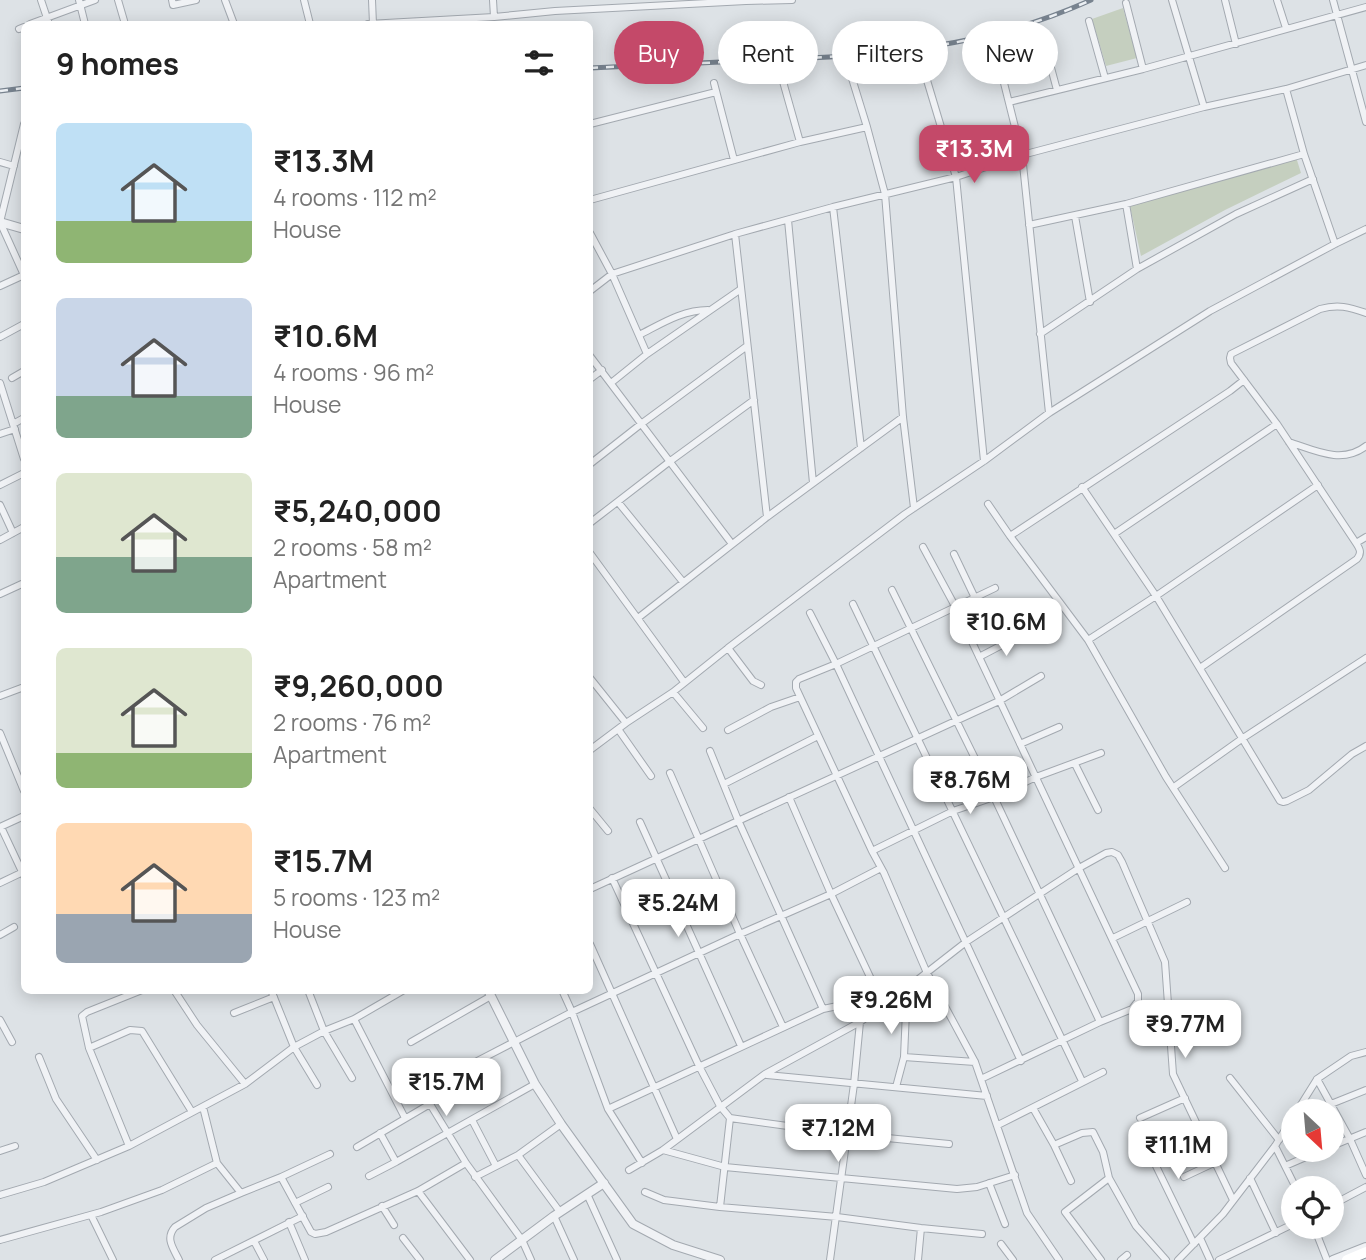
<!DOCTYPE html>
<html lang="en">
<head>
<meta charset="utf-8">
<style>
  :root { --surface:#fff; --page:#f6f6f6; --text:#222; --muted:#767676; --accent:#c44969 }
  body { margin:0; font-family:Manrope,sans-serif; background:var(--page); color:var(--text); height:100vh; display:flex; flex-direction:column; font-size:26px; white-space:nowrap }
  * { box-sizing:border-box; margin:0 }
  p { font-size:23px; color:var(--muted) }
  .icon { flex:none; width:38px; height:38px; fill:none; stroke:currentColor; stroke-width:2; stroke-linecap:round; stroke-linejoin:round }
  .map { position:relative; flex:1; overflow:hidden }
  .side { position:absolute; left:21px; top:21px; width:572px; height:973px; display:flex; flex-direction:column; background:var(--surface); border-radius:10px; box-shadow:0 4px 18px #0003 }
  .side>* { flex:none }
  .top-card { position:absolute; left:614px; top:21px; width:646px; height:63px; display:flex; gap:14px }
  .needle { width:46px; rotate:154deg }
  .controls { position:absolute; left:1281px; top:1099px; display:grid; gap:14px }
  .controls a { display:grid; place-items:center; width:63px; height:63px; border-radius:50%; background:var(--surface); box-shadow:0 4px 18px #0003; font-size:35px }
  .price { position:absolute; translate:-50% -60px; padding:0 16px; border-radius:14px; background:#fff; color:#222; font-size:23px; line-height:46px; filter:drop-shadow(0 2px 4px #0008) }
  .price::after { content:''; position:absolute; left:50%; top:42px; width:21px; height:16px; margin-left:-10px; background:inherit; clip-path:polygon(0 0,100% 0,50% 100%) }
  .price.on { background:var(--accent); color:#fff }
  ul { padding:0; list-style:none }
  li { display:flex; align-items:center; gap:21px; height:175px; padding:0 35px }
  li span { display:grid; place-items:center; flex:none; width:196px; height:140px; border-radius:10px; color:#555 }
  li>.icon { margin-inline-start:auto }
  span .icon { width:84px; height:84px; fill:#fffc; stroke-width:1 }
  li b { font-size:30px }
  h2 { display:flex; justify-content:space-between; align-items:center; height:84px; padding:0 35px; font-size:30px }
  .chip { padding:0 24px; border-radius:32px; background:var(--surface); box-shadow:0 4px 18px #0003; font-size:24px; line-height:63px }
  .chip.on { background:var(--accent); color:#fff }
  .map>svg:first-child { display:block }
  .green { fill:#c5cfbf }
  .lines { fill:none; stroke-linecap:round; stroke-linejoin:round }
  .minor-casing { stroke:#a3a9b0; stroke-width:8 }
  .tertiary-casing { stroke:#a3a9b0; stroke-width:10 }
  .trunk-casing { stroke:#86919c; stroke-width:12 }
  .minor { stroke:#f0f2f5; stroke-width:6 }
  .tertiary { stroke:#f0f2f5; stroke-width:8 }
  .trunk { stroke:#fff; stroke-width:10 }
  .rail-casing { stroke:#78838f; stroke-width:5 }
  .rail { stroke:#ecf0f4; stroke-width:2.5; stroke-dasharray:8; stroke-linecap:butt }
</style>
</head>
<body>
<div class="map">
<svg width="1366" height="1260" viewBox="0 0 1366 1260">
  <rect width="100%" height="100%" fill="#dde2e6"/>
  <path class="green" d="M1123,8L1137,58L1106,66L1092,19Z
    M1296,157L1301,173L1225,210L1141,256L1129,202Z"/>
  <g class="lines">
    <g class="minor-casing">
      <path id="minor" d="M41,0L49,24
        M79,0L85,24
        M118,0L125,24
        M172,0L173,5L196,0
        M225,0L234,24
        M304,0L310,24
        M372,0L373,24
        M493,0L494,17
        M1172,0L1204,107
        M1225,0L1236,44
        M1277,0L1286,28
        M1333,0L1366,122
        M1126,3L1143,69
        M1089,21L1105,78
        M30,24L95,0
        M368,24L494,17L555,11L746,1L792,0
        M19,29L24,27
        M1043,38L1057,90
        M997,55L1022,155L1049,413
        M923,67L956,177L984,461
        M851,75L867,127L885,194L903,417L914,508
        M782,78L800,142
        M714,83L734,160
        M1286,89L1304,154L1335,244
        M1009,102L1143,69L1366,7
        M24,124L0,222L24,275
        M590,124L716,92
        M0,162L14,166
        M590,200L800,142L867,127
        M1126,204L1137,269
        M833,207L861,448
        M1075,216L1090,302
        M788,220L813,483
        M1029,225L1126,204L1304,154
        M590,233L612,274L647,354
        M735,234L767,517
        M0,286L24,275
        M590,291L612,274L735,234L833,207L956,177L1022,155L1204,107L1286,89L1366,65
        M1040,334L1137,269L1236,214L1313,179
        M639,335C661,324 682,310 708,310
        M0,337L24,324
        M590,356L732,544
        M12,378L24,371
        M590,379L602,370
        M0,383L24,459
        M611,383L647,354L741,289
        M13,424L24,418
        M0,434L15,429
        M1289,442C1314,450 1342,465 1366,446
        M590,464L641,424L747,346
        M0,485L24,473
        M1082,487L1156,596L1280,801L1283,802L1287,801L1309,790L1352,754L1366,746
        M618,502L683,582
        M988,504L1010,536
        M0,505L13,533
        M590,523L669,462L754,400
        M1114,534L1277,424
        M0,540L24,527
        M1356,543L1366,537
        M923,547L956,608L1138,994V1001L1132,1009L1100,1022L981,1079
        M590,553L684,682
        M954,554L975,598
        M995,588L836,664L799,679L796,682V688L872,851L884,873L927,973L975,1062L1027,1213L1059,1260
        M892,590L994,797L1100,1022
        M0,594L24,583
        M853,604L1082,1081
        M810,613L836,664L1021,1061
        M638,618L767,517L903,417
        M1088,640L1156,596L1318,485
        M728,648L753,681L761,685
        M979,657L1021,635
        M1200,668L1357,559C1362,553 1360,549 1356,543L1277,424L1231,363L1230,358L1231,354L1320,309C1338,304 1349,307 1366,313
        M590,678L626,723
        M673,692L703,728
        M0,696L24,687
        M618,729L651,776
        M728,730L771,707L800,697
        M0,733L24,791
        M1020,744L1059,727
        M590,750L626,723L673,692L728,648L905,514L984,461L1049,413L1210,311L1335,244L1366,229
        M710,751L738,820L823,1009
        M1075,764L1098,810
        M670,773L740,934L783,1027
        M724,784L818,736
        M1174,787L1243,738L1366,658
        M789,797L831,894L878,994L880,1007
        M590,809L608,831
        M640,822L741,1046
        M0,827L24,816
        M1,827L24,876
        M872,851L953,811L994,797L1036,777L1101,753
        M1225,868L1166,777L1088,640L1010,536L1230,391L1244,380
        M612,878L699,1066L720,1106L730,1118L846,1134L949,1144
        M0,883L23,872
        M590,889L999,701L1041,676
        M0,935L14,927
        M1113,938L1187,902
        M590,944L677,1139
        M174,990L197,1025L245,1084
        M271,990L294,1047L317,1085
        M308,990L324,1031L352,1078
        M562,990L572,1012L608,1109L642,1163
        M234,1013L274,997
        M354,1019L405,1118
        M0,1020L12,1042
        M411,1042L491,996
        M89,1048L130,1030L142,1031L192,1112
        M39,1057L56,1099L97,1160
        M904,1057L975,1062
        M462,1069L572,1012L740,934L831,894L881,868
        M767,1075L987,1096
        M1230,1078L1279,1140
        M1317,1079L1350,1139L1366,1175
        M896,1087L904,1057L907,988
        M1331,1104L1366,1090
        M1033,1108L1054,1145L1082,1133L1093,1132L1103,1152L1109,1178L1136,1226L1166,1260
        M608,1109L823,1009L857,1002L878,994L907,988L966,942L1079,868L1106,853L1112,852L1118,855L1122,862L1165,962L1173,1074L1233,1200
        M1297,1111L1317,1079L1351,1056L1366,1052
        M1140,1118L1185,1098
        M472,1120L496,1166
        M998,1125L1103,1072
        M1138,1129L1194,1244
        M380,1133L396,1162
        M1054,1145L1071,1181
        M1168,1145L1201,1130
        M129,1146L89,1048L82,1016L87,1012L142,990
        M1275,1146L1296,1188
        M1332,1146L1366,1132
        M357,1147L430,1104L466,1163L522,1240L531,1260
        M663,1150L725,1167L957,1189L977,1187L1015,1175
        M0,1151L15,1146
        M518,1155L560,1212
        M217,1163L241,1193L281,1177L311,1232L315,1234L326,1232L418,1191L466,1163
        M1285,1166L1322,1150
        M629,1170L663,1150L765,1074L860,1022L905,989
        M369,1176L396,1162L535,1084
        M281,1177L330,1154
        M475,1177L518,1155L561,1124
        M1184,1177L1216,1162
        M1250,1178L1276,1233
        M989,1183L1005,1224
        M418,1191L470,1260
        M645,1192L664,1200L720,1207L837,1217L921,1228L982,1234
        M587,1194L617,1260
        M0,1195L44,1182L129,1146L245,1084L294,1047L324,1031L354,1019L404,990
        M295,1203L328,1187
        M1332,1205L1366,1187
        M382,1206L394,1225
        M720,1207L730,1118
        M91,1215L113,1260
        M554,1216L574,1260
        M289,1222L305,1260
        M1314,1227L1327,1260
        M403,1238L420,1260
        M1200,1238L1210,1260
        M0,1240L101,1212L162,1190L217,1163L203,1107
        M254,1241L264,1260
        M1001,1244L1013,1260
        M179,1260C173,1248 165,1238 175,1227L206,1208L241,1193
        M215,1260L303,1216
        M830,1260L854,1084L860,1022
        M918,1260L921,1228
        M1101,1260L1065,1212L1109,1178
        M1121,1260L1127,1255
        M1178,1260L1223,1214L1275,1146L1293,1117
        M1219,1260L1293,1224"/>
    </g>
    <g class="tertiary-casing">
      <path id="tertiary" d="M0,222L24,229
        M488,990L535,1084L561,1124L633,1224L673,1245L720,1260
        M495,1260L554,1216L604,1183
        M1333,1260L1366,1247"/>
    </g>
    <g class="trunk-casing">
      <path id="trunk" d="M1347,1260L1366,1252"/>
    </g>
    <use href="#minor" class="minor"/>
    <use href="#tertiary" class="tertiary"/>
    <use href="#trunk" class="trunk"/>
    <g class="rail-casing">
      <path id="rail" d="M590,68C649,65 708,63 766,60C882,55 983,49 1091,0
        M0,91L24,88"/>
    </g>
    <use href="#rail" class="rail"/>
  </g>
</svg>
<div class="controls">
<a><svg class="needle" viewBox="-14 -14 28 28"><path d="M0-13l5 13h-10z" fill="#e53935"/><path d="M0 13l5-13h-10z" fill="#767676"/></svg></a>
<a><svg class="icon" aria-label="locate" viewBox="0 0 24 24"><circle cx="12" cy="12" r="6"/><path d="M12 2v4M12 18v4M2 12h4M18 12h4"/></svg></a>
</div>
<b class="price on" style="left:974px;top:185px">₹13.3M</b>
<b class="price" style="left:1006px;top:658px">₹10.6M</b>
<b class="price" style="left:970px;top:816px">₹8.76M</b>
<b class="price" style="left:678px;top:939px">₹5.24M</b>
<b class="price" style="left:891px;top:1036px">₹9.26M</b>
<b class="price" style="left:1185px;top:1060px">₹9.77M</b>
<b class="price" style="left:446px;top:1118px">₹15.7M</b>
<b class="price" style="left:838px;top:1164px">₹7.12M</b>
<b class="price" style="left:1178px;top:1181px">₹11.1M</b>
<div class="top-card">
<a class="chip on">Buy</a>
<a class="chip">Rent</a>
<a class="chip">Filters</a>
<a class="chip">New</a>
</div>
<section class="side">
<h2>9 homes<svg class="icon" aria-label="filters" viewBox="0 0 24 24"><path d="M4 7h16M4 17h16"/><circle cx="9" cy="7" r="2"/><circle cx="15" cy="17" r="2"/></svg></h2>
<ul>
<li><span style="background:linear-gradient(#bfe0f5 70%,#8fb573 0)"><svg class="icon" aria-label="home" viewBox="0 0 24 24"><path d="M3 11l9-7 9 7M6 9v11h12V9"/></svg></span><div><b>₹13.3M</b><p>4 rooms · 112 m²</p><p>House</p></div></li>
<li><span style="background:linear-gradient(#c9d6e8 70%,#7fa58c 0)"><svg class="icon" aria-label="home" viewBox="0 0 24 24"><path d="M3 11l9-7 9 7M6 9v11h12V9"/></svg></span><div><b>₹10.6M</b><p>4 rooms · 96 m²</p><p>House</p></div></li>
<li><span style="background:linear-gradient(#dfe7d0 60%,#7fa58c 0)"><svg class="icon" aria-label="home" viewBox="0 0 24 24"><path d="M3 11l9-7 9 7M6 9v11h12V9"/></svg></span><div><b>₹5,240,000</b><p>2 rooms · 58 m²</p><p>Apartment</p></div></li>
<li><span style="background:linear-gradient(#dfe7d0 75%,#8fb573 0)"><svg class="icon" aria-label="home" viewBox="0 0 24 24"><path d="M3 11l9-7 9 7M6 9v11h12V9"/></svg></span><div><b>₹9,260,000</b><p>2 rooms · 76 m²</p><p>Apartment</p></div></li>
<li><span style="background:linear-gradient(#ffd9b3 65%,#9aa5b1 0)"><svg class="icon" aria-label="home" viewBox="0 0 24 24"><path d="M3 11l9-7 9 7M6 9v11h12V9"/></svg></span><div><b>₹15.7M</b><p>5 rooms · 123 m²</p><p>House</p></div></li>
</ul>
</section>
</div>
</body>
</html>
